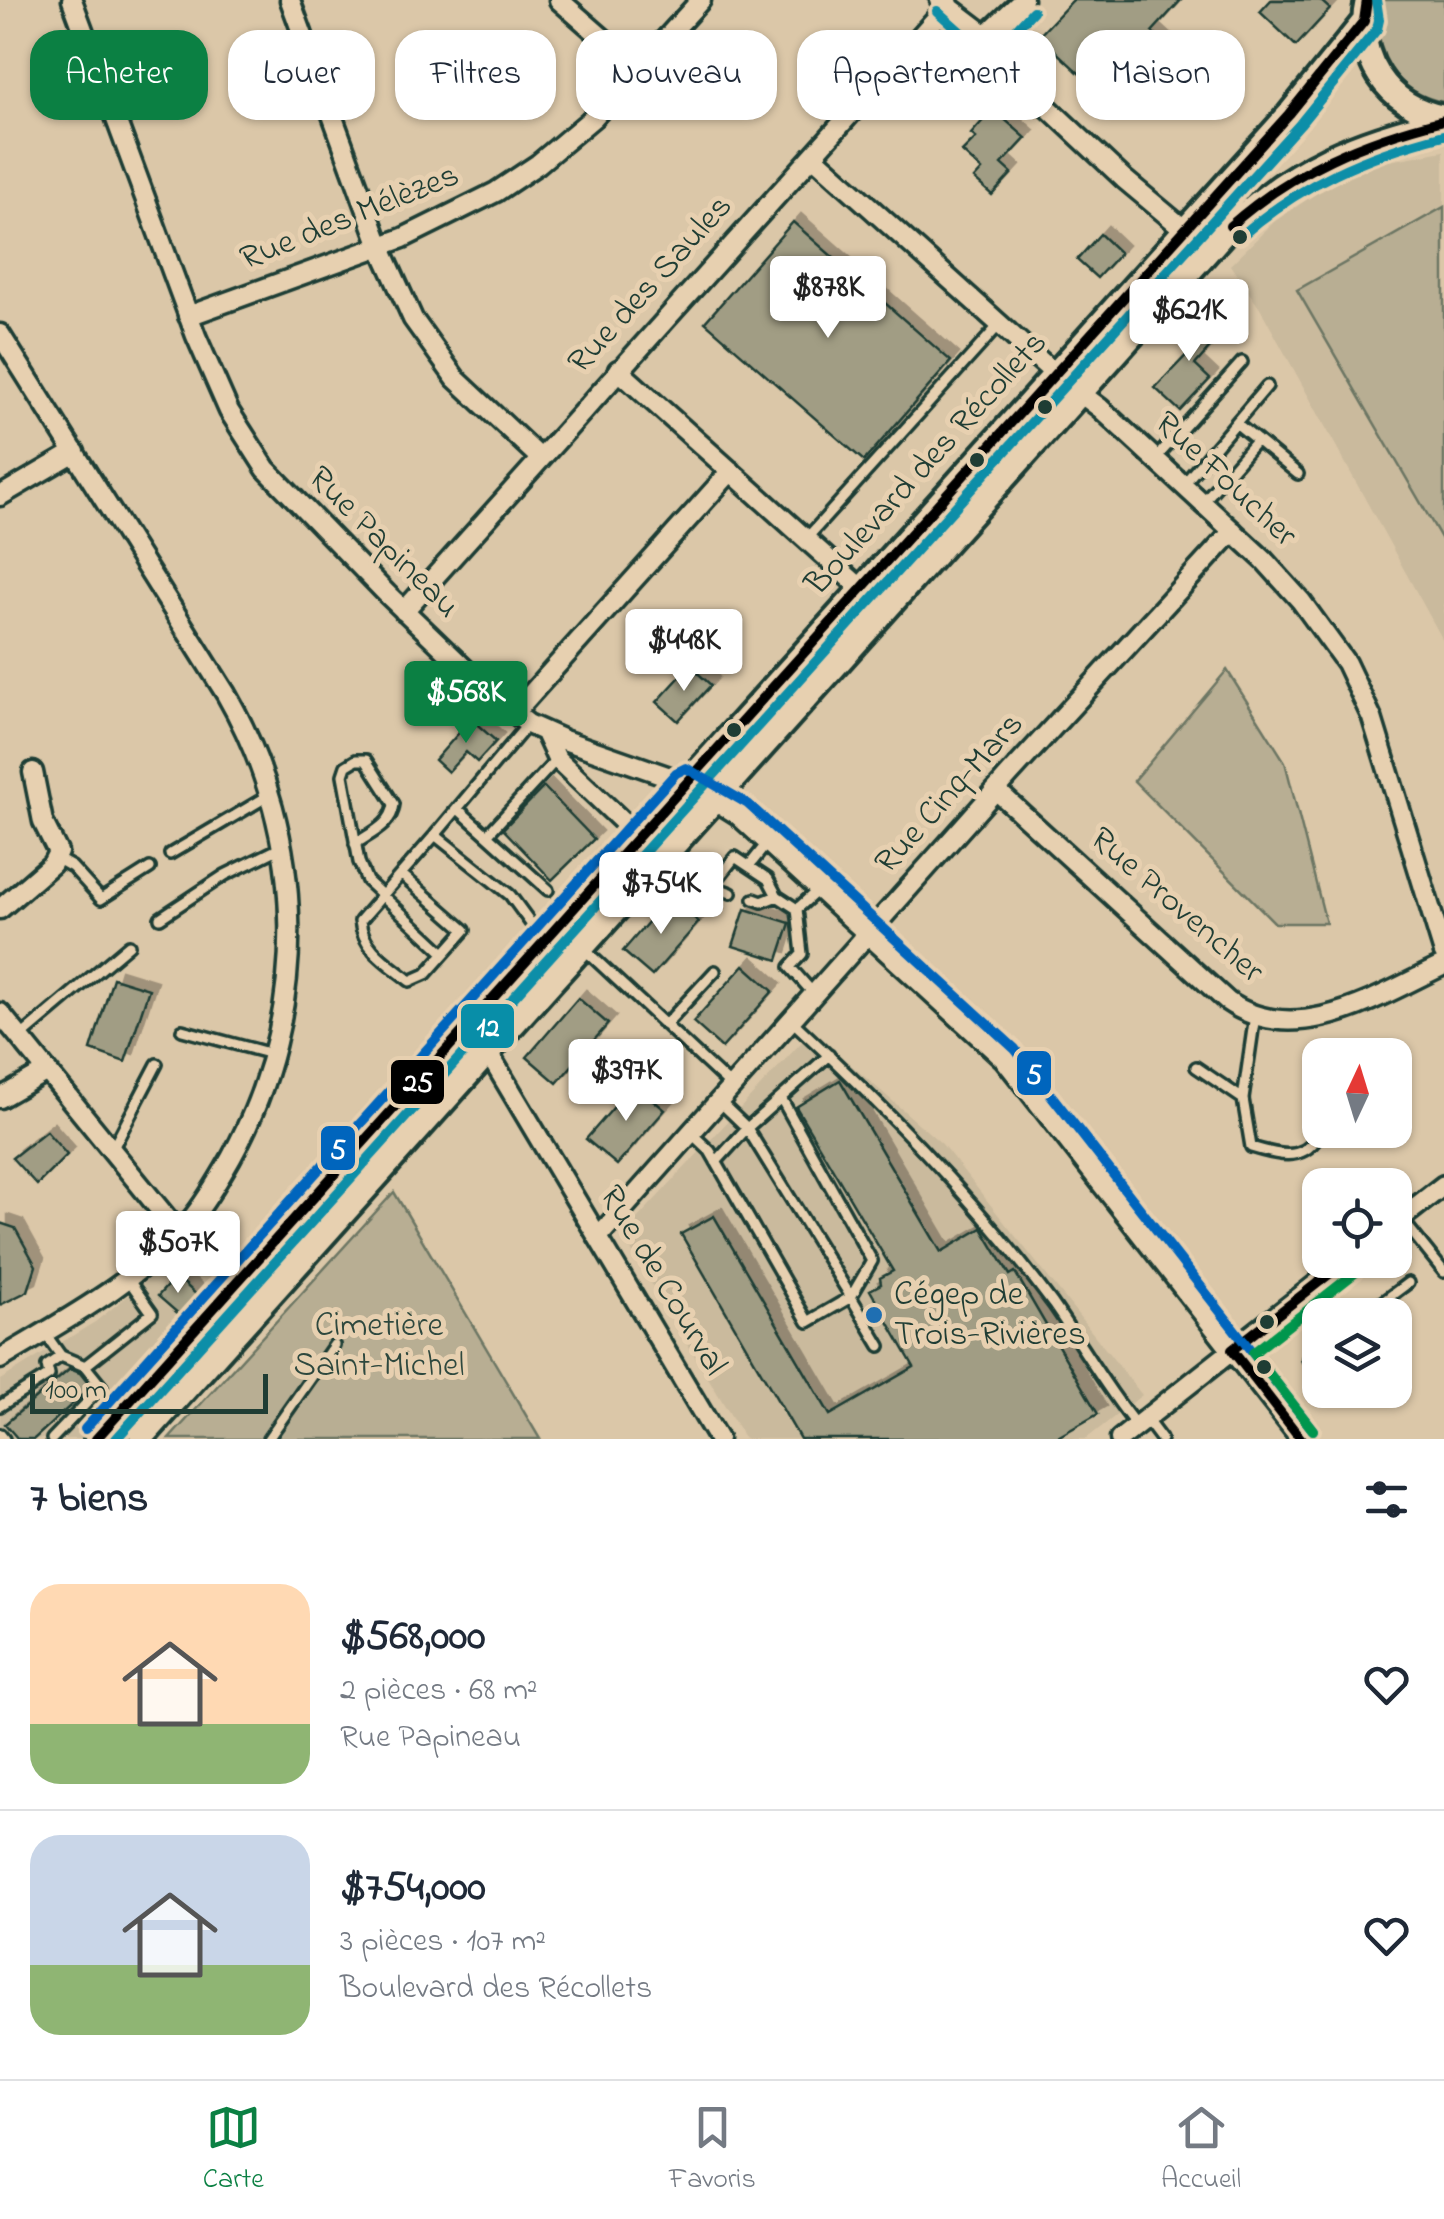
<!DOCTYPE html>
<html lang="fr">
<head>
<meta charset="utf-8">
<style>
  :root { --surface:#fff; --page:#f6f6f7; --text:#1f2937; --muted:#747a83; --line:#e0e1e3; --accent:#0b8043 }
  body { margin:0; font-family:"Indie Flower",sans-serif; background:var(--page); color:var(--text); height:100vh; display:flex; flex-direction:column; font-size:38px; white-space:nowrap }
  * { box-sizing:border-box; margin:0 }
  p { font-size:32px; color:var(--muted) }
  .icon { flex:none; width:55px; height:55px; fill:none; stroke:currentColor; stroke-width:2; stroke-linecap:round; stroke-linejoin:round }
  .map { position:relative; height:1439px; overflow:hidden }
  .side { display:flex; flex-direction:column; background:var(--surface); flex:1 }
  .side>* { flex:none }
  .guide { position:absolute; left:30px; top:30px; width:1385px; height:90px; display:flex; gap:20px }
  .needle { width:65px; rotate:4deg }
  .fabs { position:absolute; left:1302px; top:1038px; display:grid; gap:20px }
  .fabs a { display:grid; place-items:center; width:110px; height:110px; border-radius:20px; background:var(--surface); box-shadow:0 2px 8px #0004; font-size:50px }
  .scale { position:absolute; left:30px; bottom:25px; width:238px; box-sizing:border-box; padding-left:10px; border:5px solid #1f3d34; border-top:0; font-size:28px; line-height:35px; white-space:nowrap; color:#1f3d34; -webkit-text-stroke:8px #e7d0b0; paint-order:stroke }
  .price { position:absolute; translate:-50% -85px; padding:0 22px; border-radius:10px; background:#fff; color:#222; font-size:32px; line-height:65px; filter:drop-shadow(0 2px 5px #0008) }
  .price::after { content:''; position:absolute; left:50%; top:60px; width:30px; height:22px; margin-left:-15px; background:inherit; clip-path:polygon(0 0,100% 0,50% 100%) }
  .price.active { background:var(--accent); color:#fff }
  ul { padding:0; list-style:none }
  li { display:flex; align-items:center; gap:30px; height:250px; padding:0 30px }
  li+li { border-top:2px solid var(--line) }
  li span { display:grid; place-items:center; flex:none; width:280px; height:200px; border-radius:30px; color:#555 }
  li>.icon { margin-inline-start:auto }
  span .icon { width:120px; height:120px; fill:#fffc; stroke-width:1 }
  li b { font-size:42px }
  h2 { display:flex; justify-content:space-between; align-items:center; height:120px; padding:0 30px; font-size:42px }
  .tag { padding:0 35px; border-radius:30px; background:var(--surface); box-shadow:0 2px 8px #0004; font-size:35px; line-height:90px }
  .tag.active { background:var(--accent); color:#fff }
  .tab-bar { display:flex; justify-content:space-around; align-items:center; height:140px; border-top:2px solid var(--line); background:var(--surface); font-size:28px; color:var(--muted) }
  .tab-bar a { display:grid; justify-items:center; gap:5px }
  .tab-bar .active { color:var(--accent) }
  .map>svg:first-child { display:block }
  .built { fill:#caba9d }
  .green { fill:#b8ae93; stroke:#6c7664; stroke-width:2.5 }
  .building { fill:#a19d84; stroke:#1f3d34; stroke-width:2.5; filter:url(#shadow) }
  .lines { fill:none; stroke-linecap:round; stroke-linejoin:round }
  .service-casing { stroke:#1f3d34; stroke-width:16 }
  .minor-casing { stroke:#1f3d34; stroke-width:25 }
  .secondary-casing { stroke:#1f3d34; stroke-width:30 }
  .service { stroke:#e7d0b0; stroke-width:9 }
  .minor { stroke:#e7d0b0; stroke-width:18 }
  .secondary { stroke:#e7d0b0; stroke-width:22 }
  .bus-1-casing { stroke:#e7d0b0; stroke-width:18 }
  .bus-2-casing { stroke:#e7d0b0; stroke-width:18 }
  .bus-3-casing { stroke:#e7d0b0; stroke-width:18 }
  .bus-4-casing { stroke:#e7d0b0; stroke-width:18 }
  .bus-1 { stroke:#000; stroke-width:10 }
  .bus-2 { stroke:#088ea8; stroke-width:10 }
  .bus-3 { stroke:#0065bd; stroke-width:10 }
  .bus-4 { stroke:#05964d; stroke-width:10 }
  .bus-dot { fill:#1f3d34; stroke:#e7d0b0; stroke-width:4 }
  .poi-dot { fill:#1f6fb2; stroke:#e7d0b0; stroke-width:4 }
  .labels { text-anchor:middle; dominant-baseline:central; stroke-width:10; stroke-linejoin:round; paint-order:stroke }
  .street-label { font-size:35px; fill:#1f3d34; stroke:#e7d0b0 }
  .poi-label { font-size:35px; fill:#1f3d34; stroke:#e7d0b0; text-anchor:start }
  .park-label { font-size:35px; fill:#2e483e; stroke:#e7d0b0 }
  .line-badge { stroke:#e7d0b0; stroke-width:4 }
  .badge-label { font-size:28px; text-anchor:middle; font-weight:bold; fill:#fff }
</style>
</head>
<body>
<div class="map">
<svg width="1444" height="1439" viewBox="0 0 1444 1439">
  <defs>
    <filter id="shadow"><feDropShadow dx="8" dy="-8" stdDeviation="0" flood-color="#0004"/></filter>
  </defs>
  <rect width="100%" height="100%" fill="#dbc7a8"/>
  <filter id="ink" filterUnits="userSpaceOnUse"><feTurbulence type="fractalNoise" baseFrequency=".01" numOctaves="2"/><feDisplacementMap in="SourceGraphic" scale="20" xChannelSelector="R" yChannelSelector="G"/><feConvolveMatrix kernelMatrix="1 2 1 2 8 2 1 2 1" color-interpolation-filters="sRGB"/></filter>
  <g filter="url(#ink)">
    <path class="built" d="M1444,151V642L1261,310L1230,265L1274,222L1318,192L1378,163Z
      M812,1031L942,1144L1142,1395L1086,1439H745L622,1235Z
      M188,1248L229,1282L85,1439H0V1380L95,1322Z"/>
    <path class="green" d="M1382,0H1444V102C1394,93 1369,48 1382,0Z
      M1444,207V543L1297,290Z
      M1227,670L1285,762L1326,923H1275L1134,781Z
      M394,1192L540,1439H169Z"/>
    <path class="building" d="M1073,0H1181L1152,32L1164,43L1109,101L1039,36Z
      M1271,0H1320L1330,9L1296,46L1260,12Z
      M993,109L1026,138L1002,164L1012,173L992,195L974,179L982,170L962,152L976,138L971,134Z
      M793,222L951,361L864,461L705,322Z
      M1100,234L1120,253L1097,278L1077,260Z
      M1194,311L1221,335L1195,365L1210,379L1180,411L1155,388L1196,345L1178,329Z
      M690,666L711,685L678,721L657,702Z
      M471,719L496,741L477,762L466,752L448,772L435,760Z
      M544,787L594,839L552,880L503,829Z
      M670,897L699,922L652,976L623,951Z
      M745,909L790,923L778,960L733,946Z
      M744,965L773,991L722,1048L693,1022Z
      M113,978L149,989L125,1062L91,1050Z
      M578,998L608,1024L557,1083L527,1057Z
      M840,1080L941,1252L982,1228L1010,1275L1015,1272L1098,1414L1054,1439H800L681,1234L714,1216L830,1415L914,1367L870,1290L881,1284L880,1278L893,1271L796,1107Z
      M634,1084L665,1110L617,1165L586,1139Z
      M46,1131L67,1155L37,1185L12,1158Z
      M0,1223L15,1228L36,1266L28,1291L0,1305Z
      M176,1276L199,1297L181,1316L158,1296Z
      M70,1369L80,1373L91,1387L34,1439H18L5,1424Z"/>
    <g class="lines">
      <g class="service-casing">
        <path id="service" d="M1236,423L1298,474
          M1155,459L1242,362
          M1183,485L1267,386
          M1203,502L1257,440
          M806,539L1000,324
          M528,724L435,835L510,895L543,940
          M458,809L487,835L557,759
          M487,835L548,890
          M355,844C371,833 392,825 394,804L366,760H356L346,766L343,775L359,862L367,881L444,953
          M170,854L268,796
          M56,858L72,867L101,899L150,868
          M661,863L712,886L735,857L768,879L777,896L797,909L819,889
          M749,866L768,842
          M401,874L465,930L426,974L410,981C389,964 363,950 360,921L435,835
          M712,886L731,893
          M754,899L762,902L777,896
          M797,909L802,954L790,967L813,993
          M160,918L225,875L280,848
          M584,949L732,1087
          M792,1021C886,1108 977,1201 1053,1304C1081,1344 1105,1387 1136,1425
          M665,1025L715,971
          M182,1030L272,1054
          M19,1038L129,945
          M1196,1067L1243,1099L1255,1015
          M781,1098L872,1261L851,1297L880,1346
          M1243,1099L1251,1147C1274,1154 1301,1163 1317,1138
          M691,1133L710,1151L808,1322L851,1297L747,1128L720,1102
          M113,1148L157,1064
          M716,1162L747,1128L829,1055
          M1401,1218L1444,1272
          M1309,1290L1327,1315
          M1365,1315L1408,1283
          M44,1332L61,1356L85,1366
          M1308,1359L1320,1350
          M0,1406L49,1375L47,1366L61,1356
          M1146,1419L1161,1439
          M0,1434L4,1439
          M52,1439L102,1387L85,1366L152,1313L128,1279
          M268,1439L334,1345"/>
      </g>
      <g class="minor-casing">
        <path id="minor" d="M72,0L196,336L229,411L266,469L387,594L492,695L528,724L564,740L687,783L738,815L1004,1059L1301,1439
          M290,0L380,246L413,319L456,379L539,457
          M559,0L639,70
          M940,0L986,35L1007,69L1124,179L1209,250
          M986,35L1023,0
          M813,156L1055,374L1100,408L1264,560L1301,601L1346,663L1372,718L1444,953
          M188,316L403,238L496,192L538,164L594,117L701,0
          M0,334L226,694C308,837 311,1013 231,1158C219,1179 205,1203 190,1221C139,1281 67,1319 0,1359
          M618,370L886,611
          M0,496L75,452
          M404,611L949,4
          M514,713L731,471
          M545,733L557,759L639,837
          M996,790L1227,1001C1297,1050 1380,995 1444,965
          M0,909L52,864L58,852L43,822L33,772
          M0,1013L179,1233
          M489,1054L718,1439
          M0,1098L47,1071
          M1395,1223L1444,1185
          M598,1237L1010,774L1233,531
          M1120,1439L1347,1260"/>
      </g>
      <g class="secondary-casing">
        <path id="secondary" d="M1367,0C1354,56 1387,107 1444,117
          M96,1439L1234,175L1289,114L1364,21
          M141,1439L1229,228C1294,166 1357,140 1444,120"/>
      </g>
      <use href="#service" class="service"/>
      <use href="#minor" class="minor"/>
      <use href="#secondary" class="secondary"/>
      <g class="bus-1-casing">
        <path id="bus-1" d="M1230,226C1293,170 1363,140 1444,120
          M1232,1350L1347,1260
          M1232,1350L1301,1439
          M96,1439L1289,114L1364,21L1367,0"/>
      </g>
      <g class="bus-2-casing">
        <path id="bus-2" d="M937,11L977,47C999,55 1019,25 1033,11
          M1240,237C1300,184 1366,155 1444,135
          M116,1439L1300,124L1377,29L1379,20L1376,0"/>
      </g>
      <g class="bus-3-casing">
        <path id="bus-3" d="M85,1429L676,773L686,768L748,804L1015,1049L1313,1430"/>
      </g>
      <g class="bus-4-casing">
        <path id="bus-4" d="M1313,1430L1253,1353L1356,1272"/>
      </g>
      <use href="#bus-1" class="bus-1"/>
      <use href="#bus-2" class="bus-2"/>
      <use href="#bus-3" class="bus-3"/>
      <use href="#bus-4" class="bus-4"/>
    </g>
  </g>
  <g class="bus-dot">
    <circle cx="1240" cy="237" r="9"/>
    <circle cx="1045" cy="407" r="9"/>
    <circle cx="977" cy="460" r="9"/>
    <circle cx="734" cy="730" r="9"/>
    <circle cx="1267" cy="1322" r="9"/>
    <circle cx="1264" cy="1367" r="9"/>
  </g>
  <circle class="poi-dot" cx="874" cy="1315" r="10"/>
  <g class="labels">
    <g class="street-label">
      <text transform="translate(350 218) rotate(-22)">Rue des Mélèzes</text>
      <text transform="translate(651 285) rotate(-48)">Rue des Saules</text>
      <text transform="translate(927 464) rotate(-48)">Boulevard des Récollets</text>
      <text transform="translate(1225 480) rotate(43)">Rue Foucher</text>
      <text transform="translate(383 543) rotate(45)">Rue Papineau</text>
      <text transform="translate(950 794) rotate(-48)">Rue Cinq-Mars</text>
      <text transform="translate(1176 906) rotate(41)">Rue Provencher</text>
      <text transform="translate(662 1281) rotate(59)">Rue de Courval</text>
    </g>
    <g class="poi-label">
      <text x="894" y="1295">Cégep de<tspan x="894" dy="40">Trois-Rivières</tspan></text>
    </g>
    <g class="park-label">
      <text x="379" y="1326">Cimetière<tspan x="379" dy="40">Saint-Michel</tspan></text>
    </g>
  </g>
  <g class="line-badge">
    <rect x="459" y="1002" width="57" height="48" rx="10" fill="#088ea8"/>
    <rect x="1015" y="1049" width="38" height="48" rx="10" fill="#0065bd"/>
    <rect x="389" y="1058" width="57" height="48" rx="10" fill="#000"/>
    <rect x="319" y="1124" width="38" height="48" rx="10" fill="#0065bd"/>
  </g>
  <g class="badge-label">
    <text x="488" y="1036">12</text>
    <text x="1034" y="1083">5</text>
    <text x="418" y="1091">25</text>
    <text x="338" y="1158">5</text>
  </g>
</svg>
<div class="fabs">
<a><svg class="needle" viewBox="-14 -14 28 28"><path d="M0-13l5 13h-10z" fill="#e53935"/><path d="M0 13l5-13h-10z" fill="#747a83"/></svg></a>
<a><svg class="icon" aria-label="locate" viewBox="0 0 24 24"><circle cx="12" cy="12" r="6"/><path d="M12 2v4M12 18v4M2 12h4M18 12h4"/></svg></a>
<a><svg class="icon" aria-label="layers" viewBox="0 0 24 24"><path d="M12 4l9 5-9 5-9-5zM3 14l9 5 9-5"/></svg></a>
</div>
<div class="scale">100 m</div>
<b class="price" style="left:828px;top:341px">$878K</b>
<b class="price" style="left:1189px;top:364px">$621K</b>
<b class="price" style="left:684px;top:694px">$448K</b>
<b class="price active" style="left:466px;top:746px">$568K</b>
<b class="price" style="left:661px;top:937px">$754K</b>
<b class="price" style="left:626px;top:1124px">$397K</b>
<b class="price" style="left:178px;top:1296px">$507K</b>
<div class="guide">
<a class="tag active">Acheter</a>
<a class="tag">Louer</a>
<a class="tag">Filtres</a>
<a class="tag">Nouveau</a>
<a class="tag">Appartement</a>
<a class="tag">Maison</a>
</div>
</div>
<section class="side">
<h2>7 biens<svg class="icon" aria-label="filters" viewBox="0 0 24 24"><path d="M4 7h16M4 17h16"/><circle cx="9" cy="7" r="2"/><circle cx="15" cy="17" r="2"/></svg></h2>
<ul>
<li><span style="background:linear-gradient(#ffd9b3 70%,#8fb573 0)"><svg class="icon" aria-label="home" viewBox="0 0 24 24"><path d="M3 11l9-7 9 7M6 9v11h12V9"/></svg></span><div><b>$568,000</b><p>2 pièces · 68 m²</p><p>Rue Papineau</p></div><svg class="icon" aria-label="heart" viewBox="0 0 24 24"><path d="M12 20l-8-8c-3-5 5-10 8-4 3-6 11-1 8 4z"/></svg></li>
<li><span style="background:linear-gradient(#c9d6e8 65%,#8fb573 0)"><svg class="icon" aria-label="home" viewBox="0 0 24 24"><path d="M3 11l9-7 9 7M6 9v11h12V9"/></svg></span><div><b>$754,000</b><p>3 pièces · 107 m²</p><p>Boulevard des Récollets</p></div><svg class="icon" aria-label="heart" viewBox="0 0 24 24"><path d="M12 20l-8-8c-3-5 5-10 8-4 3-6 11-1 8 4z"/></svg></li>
</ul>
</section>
<nav class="tab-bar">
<a class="active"><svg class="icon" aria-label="map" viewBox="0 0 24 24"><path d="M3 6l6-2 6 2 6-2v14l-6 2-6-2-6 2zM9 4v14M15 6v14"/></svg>Carte</a>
<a><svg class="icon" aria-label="saved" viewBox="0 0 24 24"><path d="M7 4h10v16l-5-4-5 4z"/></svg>Favoris</a>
<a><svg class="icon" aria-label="home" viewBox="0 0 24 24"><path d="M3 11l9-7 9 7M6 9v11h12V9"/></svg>Accueil</a>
</nav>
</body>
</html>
